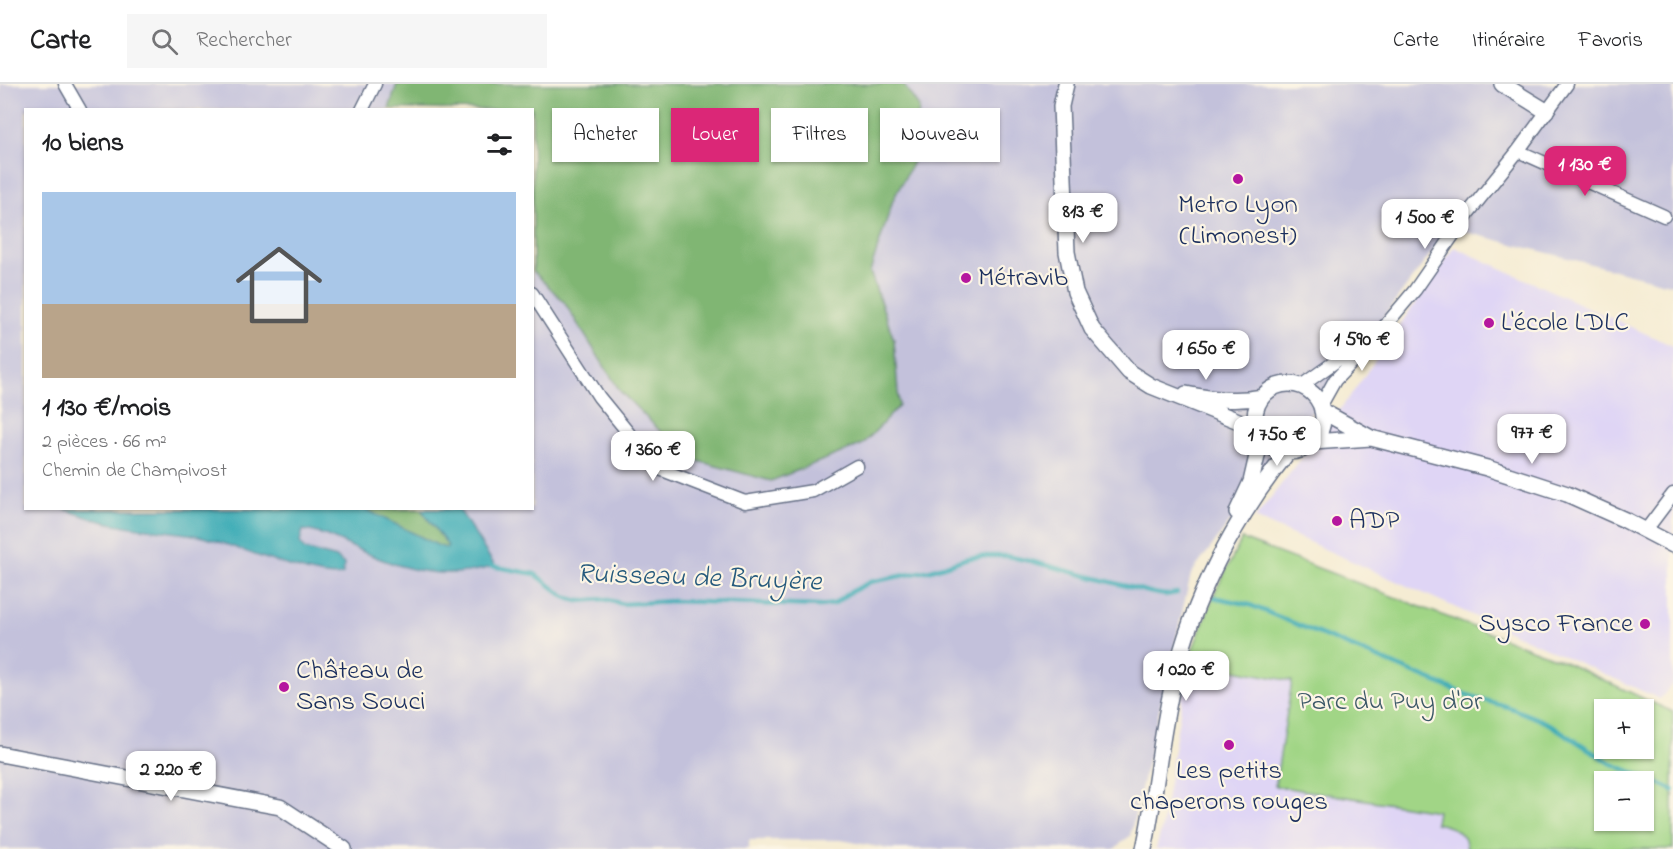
<!DOCTYPE html>
<html lang="fr">
<head>
<meta charset="utf-8">
<style>
  :root { --surface:#fff; --page:#f6f6f6; --text:#202124; --muted:#757577; --line:#e0e0e0; --accent:#db2777 }
  body { margin:0; font-family:"Indie Flower",sans-serif; background:var(--page); color:var(--text); height:100vh; display:flex; flex-direction:column; font-size:22px; white-space:nowrap }
  * { box-sizing:border-box; margin:0 }
  p { font-size:20px; color:var(--muted) }
  .icon { flex:none; width:33px; height:33px; fill:none; stroke:currentColor; stroke-width:2; stroke-linecap:round; stroke-linejoin:round }
  .map { position:relative; flex:1; overflow:hidden }
  .side { position:absolute; left:24px; top:24px; width:510px; height:402px; display:flex; flex-direction:column; background:var(--surface); border-radius:0px; box-shadow:0 2px 4px #0004 }
  .side>* { flex:none }
  .banner { position:absolute; left:552px; top:24px; width:570px; height:54px; display:flex; gap:12px }
  .tools { position:absolute; left:1594px; top:615px; display:grid; gap:12px }
  .tools a { display:grid; place-items:center; width:60px; height:60px; border-radius:0px; background:var(--surface); box-shadow:0 2px 4px #0004; font-size:30px }
  .price { position:absolute; translate:-50% -51px; padding:0 14px; border-radius:12px; background:#fff; color:#222; font-size:20px; line-height:39px; filter:drop-shadow(0 2px 3px #0008) }
  .price::after { content:''; position:absolute; left:50%; top:36px; width:18px; height:14px; margin-left:-9px; background:inherit; clip-path:polygon(0 0,100% 0,50% 100%) }
  .price.on { background:var(--accent); color:#fff }
  ul { padding:0; list-style:none }
  li { display:grid; align-content:center; gap:12px; height:318px; padding:0 18px }
  li span { display:grid; place-items:center; height:186px; border-radius:0px; color:#555 }
  li>.icon { margin-inline-start:auto }
  span .icon { width:108px; height:108px; fill:#fffc; stroke-width:1 }
  li b { font-size:26px }
  h2 { display:flex; justify-content:space-between; align-items:center; height:72px; padding:0 18px; font-size:26px }
  .pill { padding:0 21px; border-radius:0px; background:var(--surface); box-shadow:0 2px 4px #0004; font-size:21px; line-height:54px }
  .pill.on { background:var(--accent); color:#fff }
  header { display:flex; align-items:center; gap:36px; box-sizing:border-box; height:84px; padding:0 30px; background:var(--surface); border-bottom:2px solid var(--line) }
  header strong { font-size:28px }
  nav { display:flex; gap:33px; margin-inline-start:auto; font-size:21px }
  .search { width:420px; height:54px; background:var(--page); display:flex; align-items:center; gap:15px; box-sizing:border-box; padding:0 21px; border-radius:0px; color:var(--muted); font-size:22px }
  .map>svg:first-child { display:block }
  .built { fill:#dfd5f5 }
  .industrial { fill:#c3c1db; fill-rule:evenodd }
  .green { fill:#a1d586; stroke:#5e8272; stroke-width:1.5; fill-rule:evenodd }
  .forest { fill:#80b673; stroke:#4e7268; stroke-width:1.5 }
  .water { fill:#3aabb6; stroke:#2a6d8a; stroke-width:1.5 }
  .lines { fill:none; stroke-linecap:round; stroke-linejoin:round }
  .stream { stroke:#3aabb6; stroke-width:4.5 }
  .minor-casing { stroke:#677187; stroke-width:15 }
  .tertiary-casing { stroke:#677187; stroke-width:18 }
  .minor { stroke:#fff; stroke-width:12 }
  .tertiary { stroke:#fff; stroke-width:15 }
  .poi-dot { fill:#b5179e; stroke:#fcf5e5; stroke-width:2 }
  .labels { text-anchor:middle; dominant-baseline:central; stroke-width:4.5; stroke-linejoin:round; paint-order:stroke }
  .poi-label { font-size:27px; fill:#1b2f5e; stroke:#fcf5e5; text-anchor:start }
  .park-label { font-size:27px; fill:#3c5868; stroke:#fcf5e5 }
  .water-label { font-size:28px; font-style:italic; fill:#265a7d; stroke:#fcf5e5 }
</style>
</head>
<body>
<header>
<strong>Carte</strong>
<div class="search"><svg class="icon" aria-label="search" viewBox="0 0 24 24"><circle cx="10" cy="10" r="6"/><path d="M15 15l6 6"/></svg>Rechercher</div>
<nav><a>Carte</a><a>Itinéraire</a><a>Favoris</a></nav>
</header>
<div class="map">
<svg width="1673" height="765" viewBox="0 0 1673 765">
  <rect width="100%" height="100%" fill="#fcf5e5"/>
  <filter id="ink" filterUnits="userSpaceOnUse"><feTurbulence type="fractalNoise" baseFrequency=".0167" numOctaves="2"/><feDisplacementMap in="SourceGraphic" scale="12" xChannelSelector="R" yChannelSelector="G"/><feConvolveMatrix kernelMatrix="1 2 1 2 8 2 1 2 1" color-interpolation-filters="sRGB"/></filter>
  <filter id="wash" filterUnits="userSpaceOnUse"><feTurbulence type="fractalNoise" baseFrequency=".008" numOctaves="4" result="noise"/><feDisplacementMap in="SourceGraphic" scale="24" xChannelSelector="R" yChannelSelector="G"/><feGaussianBlur stdDeviation="1.35" result="paint"/><feColorMatrix in="noise" values="0 0 0 0 0 0 0 0 0 0 0 0 0 0 0 0 0 1.4 0 .05"/><feComposite in="paint" operator="in"/></filter>
  <g filter="url(#wash)">
    <rect width="100%" height="100%" fill="#f5ecd3"/>
    <path class="built" d="M1454,163L1673,262V600L1660,615L1255,434L1351,311Z
      M1188,577L1292,597L1275,702L1437,727L1450,742L1461,749L1467,759V765H1156L1162,743Z"/>
    <path class="industrial" d="M0,0H1673V201L1450,144L1191,490L1130,752L1114,765H889L841,756H749V765H0ZM26,26H532V424H26Z"/>
    <path class="green" d="M1242,455L1560,576L1673,628V765H1467C1466,747 1451,742 1435,739L1437,727L1275,702L1292,597L1188,577L1216,506ZM1605,626H1644V664H1605ZM1605,698H1644V736H1605Z"/>
    <path class="forest" d="M397,0H903L919,23L914,76L893,116L870,188L894,256L899,322L863,360L771,397L687,374L620,307L564,218L533,187L532,26L389,25Z
      M365,425H421L448,462L446,464L439,462Z"/>
    <path class="water" d="M65,425H365L439,462L446,464L448,462L421,425H459L495,482C445,497 405,487 359,466C341,458 323,448 303,446L300,458L304,465L337,474L344,480L343,490C331,498 271,476 255,471C236,464 215,455 194,451C149,444 109,444 65,425Z"/>
    <g class="lines">
      <path class="stream" d="M491,482L535,490L565,513L578,517L604,515L623,520L673,517L820,522L834,520L847,510L870,498L931,486L968,474L987,472H1007L1034,478L1153,509L1165,511L1177,509
        M1213,513L1250,521L1467,611L1508,623L1533,633L1551,641L1612,680L1652,696L1673,706"/>
    </g>
  </g>
  <g filter="url(#ink)">
    <g class="lines">
      <g class="minor-casing">
        <path id="minor" d="M65,0L80,26
          M362,26L375,0
          M1518,67L1664,132
          M532,209L599,313L657,384L745,418L813,407L857,382
          M1301,302L1384,243L1415,206L1469,128L1518,67L1567,0
          M1321,321L1335,296L1366,264
          M1646,446L1673,410"/>
      </g>
      <g class="tertiary-casing">
        <path id="tertiary" d="M1066,0L1061,22L1067,168L1075,208L1092,245L1129,288L1151,302L1256,344
          M1502,0L1546,27
          M1255 334a34 34 0 1 1 68 0a34 34 0 1 1-68 0Z
          M1186,310C1212,315 1236,318 1262,313
          M1322,327L1371,354L1487,384L1567,410L1625,436L1673,461
          M1313,358L1371,354
          M1237,428L1251,398L1261,355
          M0,670L280,723L344,765
          M1144,765C1156,710 1160,654 1173,599C1192,515 1234,435 1288,368"/>
      </g>
      <use href="#minor" class="minor"/>
      <use href="#tertiary" class="tertiary"/>
    </g>
  </g>
  <g class="poi-dot">
    <circle cx="1238" cy="95" r="6"/>
    <circle cx="966" cy="194" r="6"/>
    <circle cx="1489" cy="239" r="6"/>
    <circle cx="1337" cy="437" r="6"/>
    <circle cx="1645" cy="540" r="6"/>
    <circle cx="284" cy="603" r="6"/>
    <circle cx="1229" cy="661" r="6"/>
  </g>
  <g class="labels">
    <g class="poi-label">
      <text x="1238" y="121" text-anchor="middle">Metro Lyon<tspan x="1238" dy="31">(Limonest)</tspan></text>
      <text x="978" y="194">Métravib</text>
      <text x="1501" y="239">L'école LDLC</text>
      <text x="1349" y="437">ADP</text>
      <text x="1633" y="540" text-anchor="end">Sysco France</text>
      <text x="296" y="587">Château de<tspan x="296" dy="31">Sans Souci</tspan></text>
      <text x="1229" y="687" text-anchor="middle">Les petits<tspan x="1229" dy="31">chaperons rouges</tspan></text>
    </g>
    <g class="park-label">
      <text x="1390" y="618">Parc du Puy d'or</text>
    </g>
    <g class="water-label">
      <text transform="translate(699 495) rotate(2)">Ruisseau de Bruyère</text>
    </g>
  </g>
</svg>
<div class="tools">
<a>+</a>
<a>−</a>
</div>
<b class="price on" style="left:1585px;top:113px">1 130 €</b>
<b class="price" style="left:1083px;top:160px">813 €</b>
<b class="price" style="left:1425px;top:166px">1 500 €</b>
<b class="price" style="left:1362px;top:288px">1 590 €</b>
<b class="price" style="left:1206px;top:297px">1 650 €</b>
<b class="price" style="left:1532px;top:381px">977 €</b>
<b class="price" style="left:1277px;top:383px">1 750 €</b>
<b class="price" style="left:653px;top:398px">1 360 €</b>
<b class="price" style="left:1186px;top:618px">1 020 €</b>
<b class="price" style="left:171px;top:718px">2 220 €</b>
<div class="banner">
<a class="pill">Acheter</a>
<a class="pill on">Louer</a>
<a class="pill">Filtres</a>
<a class="pill">Nouveau</a>
</div>
<section class="side">
<h2>10 biens<svg class="icon" aria-label="filters" viewBox="0 0 24 24"><path d="M4 7h16M4 17h16"/><circle cx="9" cy="7" r="2"/><circle cx="15" cy="17" r="2"/></svg></h2>
<ul>
<li><span style="background:linear-gradient(#a9c7e8 60%,#b9a48a 0)"><svg class="icon" aria-label="home" viewBox="0 0 24 24"><path d="M3 11l9-7 9 7M6 9v11h12V9"/></svg></span><div><b>1 130 €/mois</b><p>2 pièces · 66 m²</p><p>Chemin de Champivost</p></div></li>
</ul>
</section>
</div>
</body>
</html>
